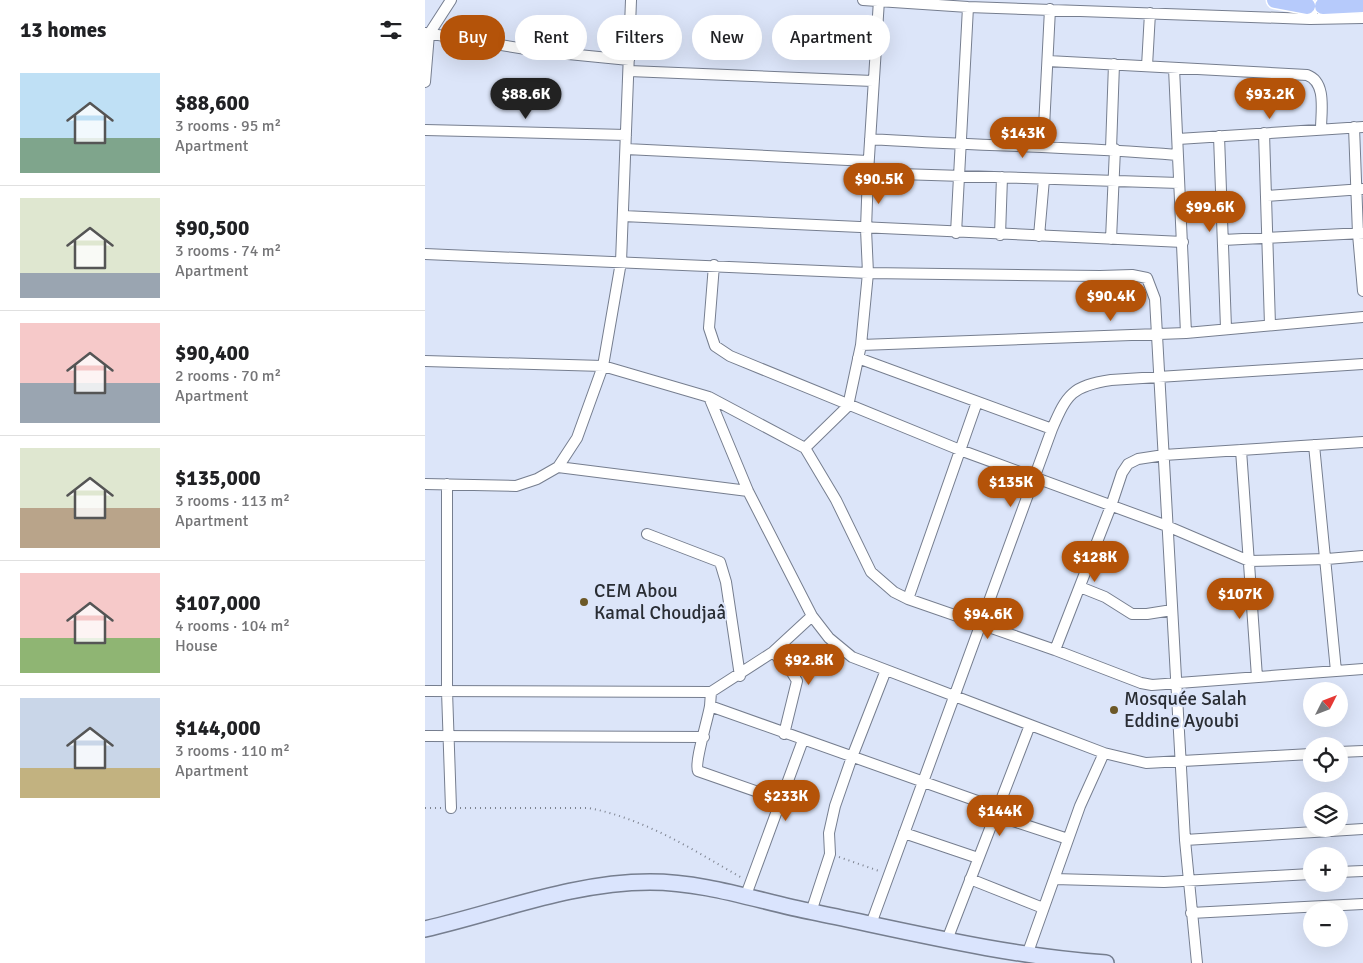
<!DOCTYPE html>
<html lang="en">
<head>
<meta charset="utf-8">
<style>
  :root { --surface:#fff; --page:#f2f2f2; --text:#202124; --muted:#757577; --line:#e0e0e0; --accent:#b45309 }
  body { margin:0; font-family:Signika,sans-serif; background:var(--page); color:var(--text); height:100vh; display:flex; flex-direction:column; font-size:19px; white-space:nowrap }
  * { box-sizing:border-box; margin:0 }
  p { font-size:16px; color:var(--muted) }
  .icon { flex:none; width:28px; height:28px; fill:none; stroke:currentColor; stroke-width:2; stroke-linecap:round; stroke-linejoin:round }
  .map { position:relative; flex:1; overflow:hidden }
  .panel { display:flex; flex-direction:column; background:var(--surface); width:425px }
  .panel>* { flex:none }
  .guide { position:absolute; left:15px; top:15px; width:475px; height:45px; display:flex; gap:10px }
  .needle { width:32px; rotate:48deg }
  .tools { position:absolute; left:878px; top:682px; display:grid; gap:10px }
  .tools a { display:grid; place-items:center; width:45px; height:45px; border-radius:50%; background:var(--surface); box-shadow:0 5px 20px #0002; font-size:25px }
  .price { position:absolute; translate:-50% -42px; padding:0 11px; border-radius:18px; background:var(--accent); color:#fff; font-size:16px; line-height:32px; filter:drop-shadow(0 1px 2px #0008) }
  .price::after { content:''; position:absolute; left:50%; top:30px; width:15px; height:11px; margin-left:-8px; background:inherit; clip-path:polygon(0 0,100% 0,50% 100%) }
  .price.active { background:#222; color:#fff }
  ul { padding:0; list-style:none }
  li { display:flex; align-items:center; gap:15px; height:125px; padding:0 20px }
  li+li { border-top:1px solid var(--line) }
  li span { display:grid; place-items:center; flex:none; width:140px; height:100px; border-radius:0px; color:#555 }
  li>.icon { margin-inline-start:auto }
  span .icon { width:60px; height:60px; fill:#fffc; stroke-width:1 }
  li b { font-size:21px }
  h2 { display:flex; justify-content:space-between; align-items:center; height:60px; padding:0 20px; font-size:21px }
  .tag { padding:0 18px; border-radius:22px; background:var(--surface); box-shadow:0 5px 20px #0002; font-size:18px; line-height:45px }
  .tag.active { background:var(--accent); color:#fff }
  main { display:flex; flex:1; min-height:0 }
  .map>svg:first-child { display:block }
  .lines { fill:none; stroke-linecap:round; stroke-linejoin:round }
  .street-casing { stroke:#767e8f; stroke-width:12 }
  .secondary-casing { stroke:#767e8f; stroke-width:18 }
  .primary-casing { stroke:#fff; stroke-width:19 }
  .path { stroke:#7e8491; stroke-width:2; stroke-dasharray:1 4; stroke-linecap:butt }
  .street { stroke:#fff; stroke-width:10 }
  .secondary { stroke:#dae4fd; stroke-width:15 }
  .primary { stroke:#b6cafb; stroke-width:16 }
  .poi-dot { fill:#6c5827; stroke:#dce5f9; stroke-width:2 }
  .labels { text-anchor:middle; dominant-baseline:central; stroke-width:4.5; stroke-linejoin:round; paint-order:stroke }
  .poi-label { font-size:19px; fill:#292d34; stroke:#dce5f9; text-anchor:start }
</style>
</head>
<body>
<main>
<section class="panel">
<h2>13 homes<svg class="icon" aria-label="filters" viewBox="0 0 24 24"><path d="M4 7h16M4 17h16"/><circle cx="9" cy="7" r="2"/><circle cx="15" cy="17" r="2"/></svg></h2>
<ul>
<li><span style="background:linear-gradient(#bfe0f5 65%,#7fa58c 0)"><svg class="icon" aria-label="home" viewBox="0 0 24 24"><path d="M3 11l9-7 9 7M6 9v11h12V9"/></svg></span><div><b>$88,600</b><p>3 rooms · 95 m²</p><p>Apartment</p></div></li>
<li><span style="background:linear-gradient(#dfe7d0 75%,#9aa5b1 0)"><svg class="icon" aria-label="home" viewBox="0 0 24 24"><path d="M3 11l9-7 9 7M6 9v11h12V9"/></svg></span><div><b>$90,500</b><p>3 rooms · 74 m²</p><p>Apartment</p></div></li>
<li><span style="background:linear-gradient(#f6c9c9 60%,#9aa5b1 0)"><svg class="icon" aria-label="home" viewBox="0 0 24 24"><path d="M3 11l9-7 9 7M6 9v11h12V9"/></svg></span><div><b>$90,400</b><p>2 rooms · 70 m²</p><p>Apartment</p></div></li>
<li><span style="background:linear-gradient(#dfe7d0 60%,#b9a48a 0)"><svg class="icon" aria-label="home" viewBox="0 0 24 24"><path d="M3 11l9-7 9 7M6 9v11h12V9"/></svg></span><div><b>$135,000</b><p>3 rooms · 113 m²</p><p>Apartment</p></div></li>
<li><span style="background:linear-gradient(#f6c9c9 65%,#8fb573 0)"><svg class="icon" aria-label="home" viewBox="0 0 24 24"><path d="M3 11l9-7 9 7M6 9v11h12V9"/></svg></span><div><b>$107,000</b><p>4 rooms · 104 m²</p><p>House</p></div></li>
<li><span style="background:linear-gradient(#c9d6e8 70%,#c2b280 0)"><svg class="icon" aria-label="home" viewBox="0 0 24 24"><path d="M3 11l9-7 9 7M6 9v11h12V9"/></svg></span><div><b>$144,000</b><p>3 rooms · 110 m²</p><p>Apartment</p></div></li>
</ul>
</section>
<div class="map">
<svg width="938" height="963" viewBox="0 0 938 963">
  <rect width="100%" height="100%" fill="#dce5f9"/>
  <g class="lines">
    <g class="street-casing">
      <path id="street" d="M438,0L543,7L885,19L888,10
        M885,19L938,18
        M0,33L113,51L204,60
        M623,61L882,75C902,82 896,112 896,129
        M722,66L725,13
        M749,68L761,333
        M204,71L448,81
        M0,82L4,34L26,0
        M929,127L933,234L938,291
        M0,130L201,135
        M839,133L845,325
        M794,136L801,328
        M445,139C547,146 650,146 752,155
        M753,139L938,127
        M618,147L625,9
        M201,149L443,161
        M686,149L689,64
        M443,173L754,183
        M842,196L938,189
        M198,216L758,242
        M531,233L543,7
        M575,235L577,177
        M614,236L619,179
        M686,239L690,149
        M798,240L938,233
        M0,254L443,273L675,276L707,275L722,278L730,299L760,840L772,963
        M289,265L284,328L290,346L305,356L535,450L742,526L824,561L902,559L938,556
        M436,345L761,333L938,317
        M433,358L627,429
        M0,361L178,366L284,397L323,491L387,616L404,638L427,657L679,753L721,763L886,754
        M284,397L380,448L411,500L446,572L469,592L483,599L630,650L716,683L727,685L938,669
        M889,445L911,671
        M380,448L423,406L436,345L443,273L441,229L443,173L454,0
        M816,450L832,677
        M133,467L323,491
        M0,484L91,486L112,479L133,467L152,438L178,366L196,262L206,0
        M22,484V691L26,808
        M222,534L295,562L301,582L315,676
        M655,587L680,597L707,614H722L747,610
        M483,599L552,402
        M630,650L686,506L697,473L703,464L713,459L739,455L938,442
        M348,652L366,671L372,681L359,734
        M0,691L286,692L348,652L387,616
        M286,692L285,706L572,808
        M285,706C283,719 269,763 273,771L356,800
        M0,736L279,737
        M914,752L938,751
        M570,815L643,839
        M479,833L553,858
        M760,840L938,829
        M914,872L938,871
        M545,879L618,908
        M629,879L739,882L886,874
        M321,895L378,740
        M386,912L405,854L404,833L410,806L427,757L461,670
        M766,913L938,904
        M446,924L627,429C642,394 647,386 686,380L938,364
        M522,940L605,725
        M602,955L655,806L679,753"/>
    </g>
    <g class="secondary-casing">
      <path id="secondary" d="M0,929C74,912 148,882 225,882C281,882 333,901 388,912C485,932 581,956 681,963"/>
    </g>
    <g class="primary-casing">
      <path id="primary" d="M850,0L882,6
        M898,6L938,4"/>
    </g>
    <path class="path" d="M0,808H16
      M35,808H164C220,819 267,849 317,878
      M414,857L454,871"/>
    <use href="#street" class="street"/>
    <use href="#secondary" class="secondary"/>
    <use href="#primary" class="primary"/>
  </g>
  <g class="poi-dot">
    <circle cx="159" cy="602" r="5"/>
    <circle cx="689" cy="710" r="5"/>
  </g>
  <g class="labels">
    <g class="poi-label">
      <text x="169" y="591">CEM Abou<tspan x="169" dy="22">Kamal Choudjaâ</tspan></text>
      <text x="699" y="699">Mosquée Salah<tspan x="699" dy="22">Eddine Ayoubi</tspan></text>
    </g>
  </g>
</svg>
<div class="tools">
<a><svg class="needle" viewBox="-14 -14 28 28"><path d="M0-13l5 13h-10z" fill="#e53935"/><path d="M0 13l5-13h-10z" fill="#757577"/></svg></a>
<a><svg class="icon" aria-label="locate" viewBox="0 0 24 24"><circle cx="12" cy="12" r="6"/><path d="M12 2v4M12 18v4M2 12h4M18 12h4"/></svg></a>
<a><svg class="icon" aria-label="layers" viewBox="0 0 24 24"><path d="M12 4l9 5-9 5-9-5zM3 14l9 5 9-5"/></svg></a>
<a>+</a>
<a>−</a>
</div>
<b class="price active" style="left:101px;top:120px">$88.6K</b>
<b class="price" style="left:845px;top:120px">$93.2K</b>
<b class="price" style="left:598px;top:159px">$143K</b>
<b class="price" style="left:454px;top:205px">$90.5K</b>
<b class="price" style="left:785px;top:233px">$99.6K</b>
<b class="price" style="left:686px;top:322px">$90.4K</b>
<b class="price" style="left:586px;top:508px">$135K</b>
<b class="price" style="left:670px;top:583px">$128K</b>
<b class="price" style="left:815px;top:620px">$107K</b>
<b class="price" style="left:563px;top:640px">$94.6K</b>
<b class="price" style="left:384px;top:686px">$92.8K</b>
<b class="price" style="left:361px;top:822px">$233K</b>
<b class="price" style="left:575px;top:837px">$144K</b>
<div class="guide">
<a class="tag active">Buy</a>
<a class="tag">Rent</a>
<a class="tag">Filters</a>
<a class="tag">New</a>
<a class="tag">Apartment</a>
</div>
</div>
</main>
</body>
</html>
